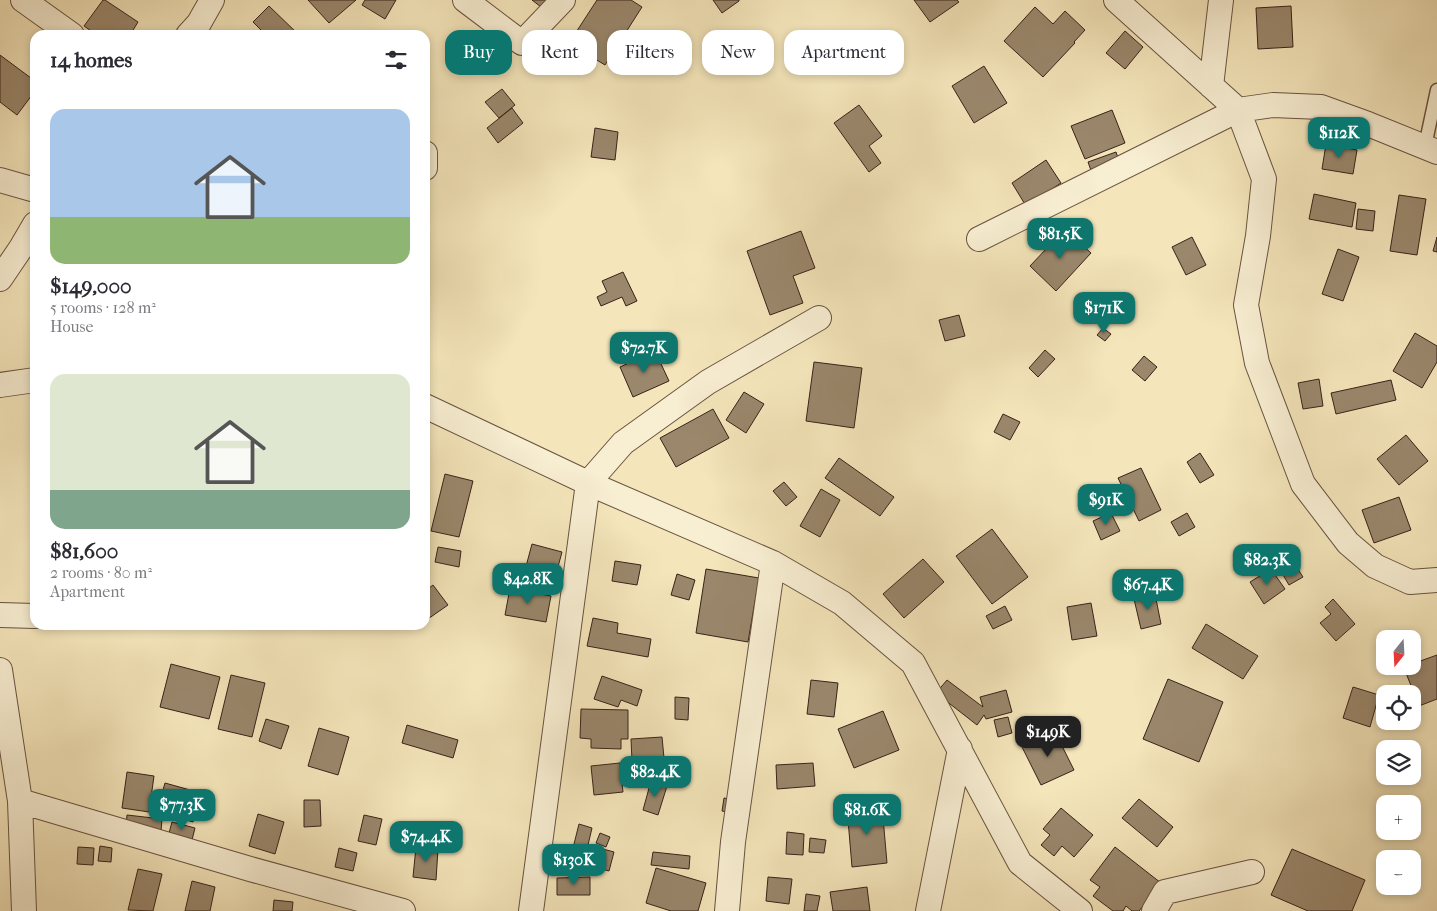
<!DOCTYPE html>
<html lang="en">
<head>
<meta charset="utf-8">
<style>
  :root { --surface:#fff; --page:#f2f2f3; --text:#2b2b33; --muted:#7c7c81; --accent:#0f766e }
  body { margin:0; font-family:"IM FELL French Canon",serif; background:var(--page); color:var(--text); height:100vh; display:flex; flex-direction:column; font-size:19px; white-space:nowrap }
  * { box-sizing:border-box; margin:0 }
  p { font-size:16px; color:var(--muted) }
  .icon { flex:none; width:28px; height:28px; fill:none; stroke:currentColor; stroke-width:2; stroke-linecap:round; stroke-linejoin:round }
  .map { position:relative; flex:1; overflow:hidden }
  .drawer { position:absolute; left:30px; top:30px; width:400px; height:600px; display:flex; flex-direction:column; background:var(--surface); border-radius:15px; box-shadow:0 2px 8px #0003 }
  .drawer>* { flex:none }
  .top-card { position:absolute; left:445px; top:30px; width:475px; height:45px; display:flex; gap:10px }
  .needle { width:32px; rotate:198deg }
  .fabs { position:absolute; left:1376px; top:630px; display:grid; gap:10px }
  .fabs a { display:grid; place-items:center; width:45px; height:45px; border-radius:10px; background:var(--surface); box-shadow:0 2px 8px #0003; font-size:25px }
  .price { position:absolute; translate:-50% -42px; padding:0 11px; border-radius:10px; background:var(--accent); color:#fff; font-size:16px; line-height:32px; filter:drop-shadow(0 1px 2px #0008) }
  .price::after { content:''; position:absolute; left:50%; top:30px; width:15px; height:11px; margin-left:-8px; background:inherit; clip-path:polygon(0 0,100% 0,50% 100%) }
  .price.selected { background:#222; color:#fff }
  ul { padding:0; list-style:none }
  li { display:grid; align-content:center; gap:10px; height:265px; padding:0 20px }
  li span { display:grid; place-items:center; height:155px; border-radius:15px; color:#555 }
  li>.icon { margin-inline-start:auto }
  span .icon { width:90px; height:90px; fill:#fffc; stroke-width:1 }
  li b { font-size:21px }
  h2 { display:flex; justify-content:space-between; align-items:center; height:60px; padding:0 20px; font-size:21px }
  .chip { padding:0 18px; border-radius:15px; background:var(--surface); box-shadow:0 2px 8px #0003; font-size:18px; line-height:45px }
  .chip.selected { background:var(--accent); color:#fff }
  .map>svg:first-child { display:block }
  .building { fill:#9a876c; stroke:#392218 }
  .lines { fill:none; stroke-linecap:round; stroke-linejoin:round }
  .service-casing { stroke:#685340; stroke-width:15 }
  .minor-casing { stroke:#685340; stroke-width:26 }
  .service { stroke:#f8eed2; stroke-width:12 }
  .minor { stroke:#f8eed2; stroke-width:24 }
</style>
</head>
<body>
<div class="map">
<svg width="1437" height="911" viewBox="0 0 1437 911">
  <rect width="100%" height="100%" fill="#f4e5ba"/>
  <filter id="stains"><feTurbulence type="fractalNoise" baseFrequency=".004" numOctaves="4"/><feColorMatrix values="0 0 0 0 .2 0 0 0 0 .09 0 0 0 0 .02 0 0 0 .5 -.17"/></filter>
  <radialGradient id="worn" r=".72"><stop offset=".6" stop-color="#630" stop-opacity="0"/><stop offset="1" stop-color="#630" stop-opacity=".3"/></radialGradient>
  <path class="building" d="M103,0H105L138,22L130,35H97L84,26Z
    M308,0H356L329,23Z
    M365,0H396L385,19L362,5Z
    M532,0H547L541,7Z
    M597,0H631L642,7L605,65L569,43Z
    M713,0H739V1L722,13Z
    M914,0H957L959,2L930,22Z
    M269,6L299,35H266L253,22Z
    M1291,6L1293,47L1258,49L1256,8Z
    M1035,7L1053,24L1065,11L1085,30L1074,42L1075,43L1043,77L1004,41Z
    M1125,31L1143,47L1125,69L1106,53Z
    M0,55L35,81V91L17,115L0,102Z
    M984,66L1007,103L974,123L952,86Z
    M502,89L515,105L499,118L485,102Z
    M859,105L882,136L869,146L881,163L869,172L834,123Z
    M512,108L523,123L498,143L487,128Z
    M1112,110L1125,143L1085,159L1071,126Z
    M595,128L618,132L615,160L591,157Z
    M35,131V146L31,145Z
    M1326,144L1357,150L1353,174L1322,169Z
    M1116,152L1121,166L1093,176L1088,162Z
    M1046,160L1061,183L1026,206L1012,183Z
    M1314,194L1356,203L1352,227L1309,219Z
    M1399,195L1426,199L1417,255L1390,251Z
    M1358,209L1375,211L1373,231L1356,229Z
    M1065,229L1091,253L1056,291L1030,266Z
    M801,231L815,268L793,276L803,303L770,315L747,251Z
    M1192,237L1206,265L1186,275L1172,247Z
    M1437,237V252L1433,251Z
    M1338,249L1359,257L1343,301L1322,294Z
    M623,272L637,301L626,306L622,297L601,306L597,297L607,292L602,281Z
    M959,315L965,336L945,341L939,320Z
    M1103,328L1111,334L1105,341L1097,335Z
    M1415,333L1437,346V362L1422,388L1393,371Z
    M1045,350L1055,359L1038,377L1029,368Z
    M655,351L669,381L633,397L620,367Z
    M1144,356L1157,367L1145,381L1132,370Z
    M814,362L862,368L854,428L806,421Z
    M1319,379L1323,406L1303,409L1298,383Z
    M1391,380L1396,400L1336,414L1331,393Z
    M744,392L764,404L746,433L726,420Z
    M713,409L729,438L676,467L660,438Z
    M1003,414L1020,422L1010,440L994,432Z
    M1406,435L1428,461L1399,485L1377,459Z
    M1200,453L1214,475L1200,483L1187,462Z
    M839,458L894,497L880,516L825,478Z
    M1141,468L1161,510L1139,521L1118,478Z
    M445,474L473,481L459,537L431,531Z
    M784,482L797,497L786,506L773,491Z
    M821,489L840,500L820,537L800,526Z
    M1399,497L1411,530L1374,543L1362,510Z
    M1111,513L1120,531L1101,540L1093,521Z
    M1187,513L1195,527L1179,536L1171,522Z
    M992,529L1028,577L992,604L956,556Z
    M532,544L562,552L555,578L525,570Z
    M438,547L461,551L459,567L435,562Z
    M923,559L944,582L904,618L883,594Z
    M1292,560L1303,577L1289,585L1279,568Z
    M615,561L641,565L637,585L612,581Z
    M706,569L759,578L748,642L696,633Z
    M1271,569L1285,589L1264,604L1250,582Z
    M677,574L695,580L689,600L671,595Z
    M433,585L448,605L425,621V591Z
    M510,588L551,596L546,622L505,615Z
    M1155,594L1161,624L1141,629L1134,599Z
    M1333,599L1355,624L1336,641L1320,623L1331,614L1325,607Z
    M1091,603L1097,636L1072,640L1067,607Z
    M1005,606L1012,620L993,629L986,616Z
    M593,618L618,623L617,633L651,639L648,657L587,646Z
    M1206,624L1258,656L1243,679L1192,648Z
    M1437,655V699L1419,706L1404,668L1412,666V664Z
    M171,664L220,677L209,719L160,707Z
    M231,675L265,683L252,737L218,729Z
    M602,676L642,690L637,706L621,700L618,707L594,699Z
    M1168,679L1223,702L1199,762L1143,739Z
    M811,680L838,683L834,717L807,714Z
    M947,680L983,707L980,697L1006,690L1012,712L986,719L984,715L977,725L936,693Z
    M1353,687L1379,695L1370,727L1343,718Z
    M675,697L689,698L688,720L675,719Z
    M581,709L628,710V739H621V749L591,748V739L580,738Z
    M883,711L899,750L854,768L838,729Z
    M1008,717L1012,733L998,737L994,720Z
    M266,719L289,726L281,749L259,741Z
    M407,725L458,740L453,758L402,743Z
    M319,728L349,737L338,775L308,766Z
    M1054,730L1074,770L1041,785L1021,745Z
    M662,737L664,758L632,761L631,739Z
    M620,763L623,792L594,795L591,766Z
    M813,763L815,786L777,789L776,765Z
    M127,772L154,776L149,812L122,808Z
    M651,781L667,786L658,815L643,810Z
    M165,783L201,793L193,822L157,811Z
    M724,798L735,800L732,813L722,811Z
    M1139,799L1173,827L1157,847L1122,818Z
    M304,800H320L321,826L304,827Z
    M882,806L887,863L852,867L847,808Z
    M1061,808L1093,835L1074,857L1062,846L1054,856L1041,845L1050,835L1043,829Z
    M258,814L284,822L275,854L249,846Z
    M127,815L162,819L161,831L126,826Z
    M364,815L382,819L376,845L358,841Z
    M172,822L195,828L192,840L169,833Z
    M579,824L592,828L588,845L614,852L609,871L570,860Z
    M787,832L804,834L803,855L786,854Z
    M600,833L610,837L606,847L596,843Z
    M810,838L826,840L824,853L809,852Z
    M100,846L112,848L111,862L98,861Z
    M78,847L94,848L93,865L77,864Z
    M416,847L438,849L436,880L413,877Z
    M1115,847L1161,883L1139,911H1132L1126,906L1123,911H1113L1093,896L1100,887L1090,880Z
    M339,848L357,853L353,871L335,867Z
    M1292,849L1365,880L1352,911H1308L1271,895Z
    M653,852L690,856L689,869L651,865Z
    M656,868L706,883L698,911H671L646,903Z
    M138,869L162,874L153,911L128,910Z
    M590,877V895H557V878Z
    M768,877L792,879L789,904L766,901Z
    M192,881L215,887L210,911H185Z
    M867,887L870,911H833L830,892Z
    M806,894L820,896L817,911H804Z
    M274,900L293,902L292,911H273Z"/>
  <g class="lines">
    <g class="service-casing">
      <path id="service" d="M1425,146L1437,90"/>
    </g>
    <g class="minor-casing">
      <path id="minor" d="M23,0L72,35
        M465,0L522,43L563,0
        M1116,0L1238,110L1264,179L1258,236L1246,305L1257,363L1303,484L1348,543L1375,566L1410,582L1437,580
        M188,35L199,23L212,0
        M1211,86L1221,0
        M425,153V168
        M0,180L35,190
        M979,239L1238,110L1273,105L1321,107L1368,124L1437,152
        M0,279L21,248L35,224
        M0,385L35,380
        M425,406L588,483L773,563L842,603L913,663L1020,863L1080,911
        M0,615L35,616
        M0,670L20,801L24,911
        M20,801L250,869L403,911
        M531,911L588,483L623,443L708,382L819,318
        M727,911L733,842L773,563
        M928,911L960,749
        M1154,911L1165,892L1252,872"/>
    </g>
    <use href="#service" class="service"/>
    <use href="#minor" class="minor"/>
  </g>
  <rect width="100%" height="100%" filter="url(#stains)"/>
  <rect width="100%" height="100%" fill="url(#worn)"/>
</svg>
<div class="fabs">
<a><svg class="needle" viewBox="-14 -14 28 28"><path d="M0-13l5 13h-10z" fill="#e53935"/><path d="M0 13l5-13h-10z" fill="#7c7c81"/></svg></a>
<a><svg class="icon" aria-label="locate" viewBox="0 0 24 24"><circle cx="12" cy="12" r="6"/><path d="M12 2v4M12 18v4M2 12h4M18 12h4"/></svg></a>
<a><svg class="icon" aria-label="layers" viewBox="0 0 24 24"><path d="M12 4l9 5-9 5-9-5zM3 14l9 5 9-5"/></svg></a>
<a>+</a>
<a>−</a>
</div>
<b class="price" style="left:1339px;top:159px">$112K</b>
<b class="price" style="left:1060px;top:260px">$81.5K</b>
<b class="price" style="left:1104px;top:334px">$171K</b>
<b class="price" style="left:644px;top:374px">$72.7K</b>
<b class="price" style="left:1106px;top:526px">$91K</b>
<b class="price" style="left:1267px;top:586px">$82.3K</b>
<b class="price" style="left:528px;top:605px">$42.8K</b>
<b class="price" style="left:1148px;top:611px">$67.4K</b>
<b class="price selected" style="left:1048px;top:758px">$149K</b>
<b class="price" style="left:655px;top:798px">$82.4K</b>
<b class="price" style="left:182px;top:831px">$77.3K</b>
<b class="price" style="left:867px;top:836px">$81.6K</b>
<b class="price" style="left:426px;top:863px">$74.4K</b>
<b class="price" style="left:574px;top:886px">$130K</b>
<div class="top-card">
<a class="chip selected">Buy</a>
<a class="chip">Rent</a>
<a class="chip">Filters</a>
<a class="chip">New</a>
<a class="chip">Apartment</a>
</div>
<section class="drawer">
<h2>14 homes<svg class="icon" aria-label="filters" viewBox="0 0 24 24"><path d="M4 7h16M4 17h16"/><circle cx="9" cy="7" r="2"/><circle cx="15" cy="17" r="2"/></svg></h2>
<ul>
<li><span style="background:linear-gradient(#a9c7e8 70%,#8fb573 0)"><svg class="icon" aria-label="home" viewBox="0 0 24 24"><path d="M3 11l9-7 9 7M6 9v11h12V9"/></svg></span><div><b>$149,000</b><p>5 rooms · 128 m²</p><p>House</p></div></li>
<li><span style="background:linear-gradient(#dfe7d0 75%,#7fa58c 0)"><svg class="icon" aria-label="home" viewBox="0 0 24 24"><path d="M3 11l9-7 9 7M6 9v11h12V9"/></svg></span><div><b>$81,600</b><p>2 rooms · 80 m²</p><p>Apartment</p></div></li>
</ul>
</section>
</div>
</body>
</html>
